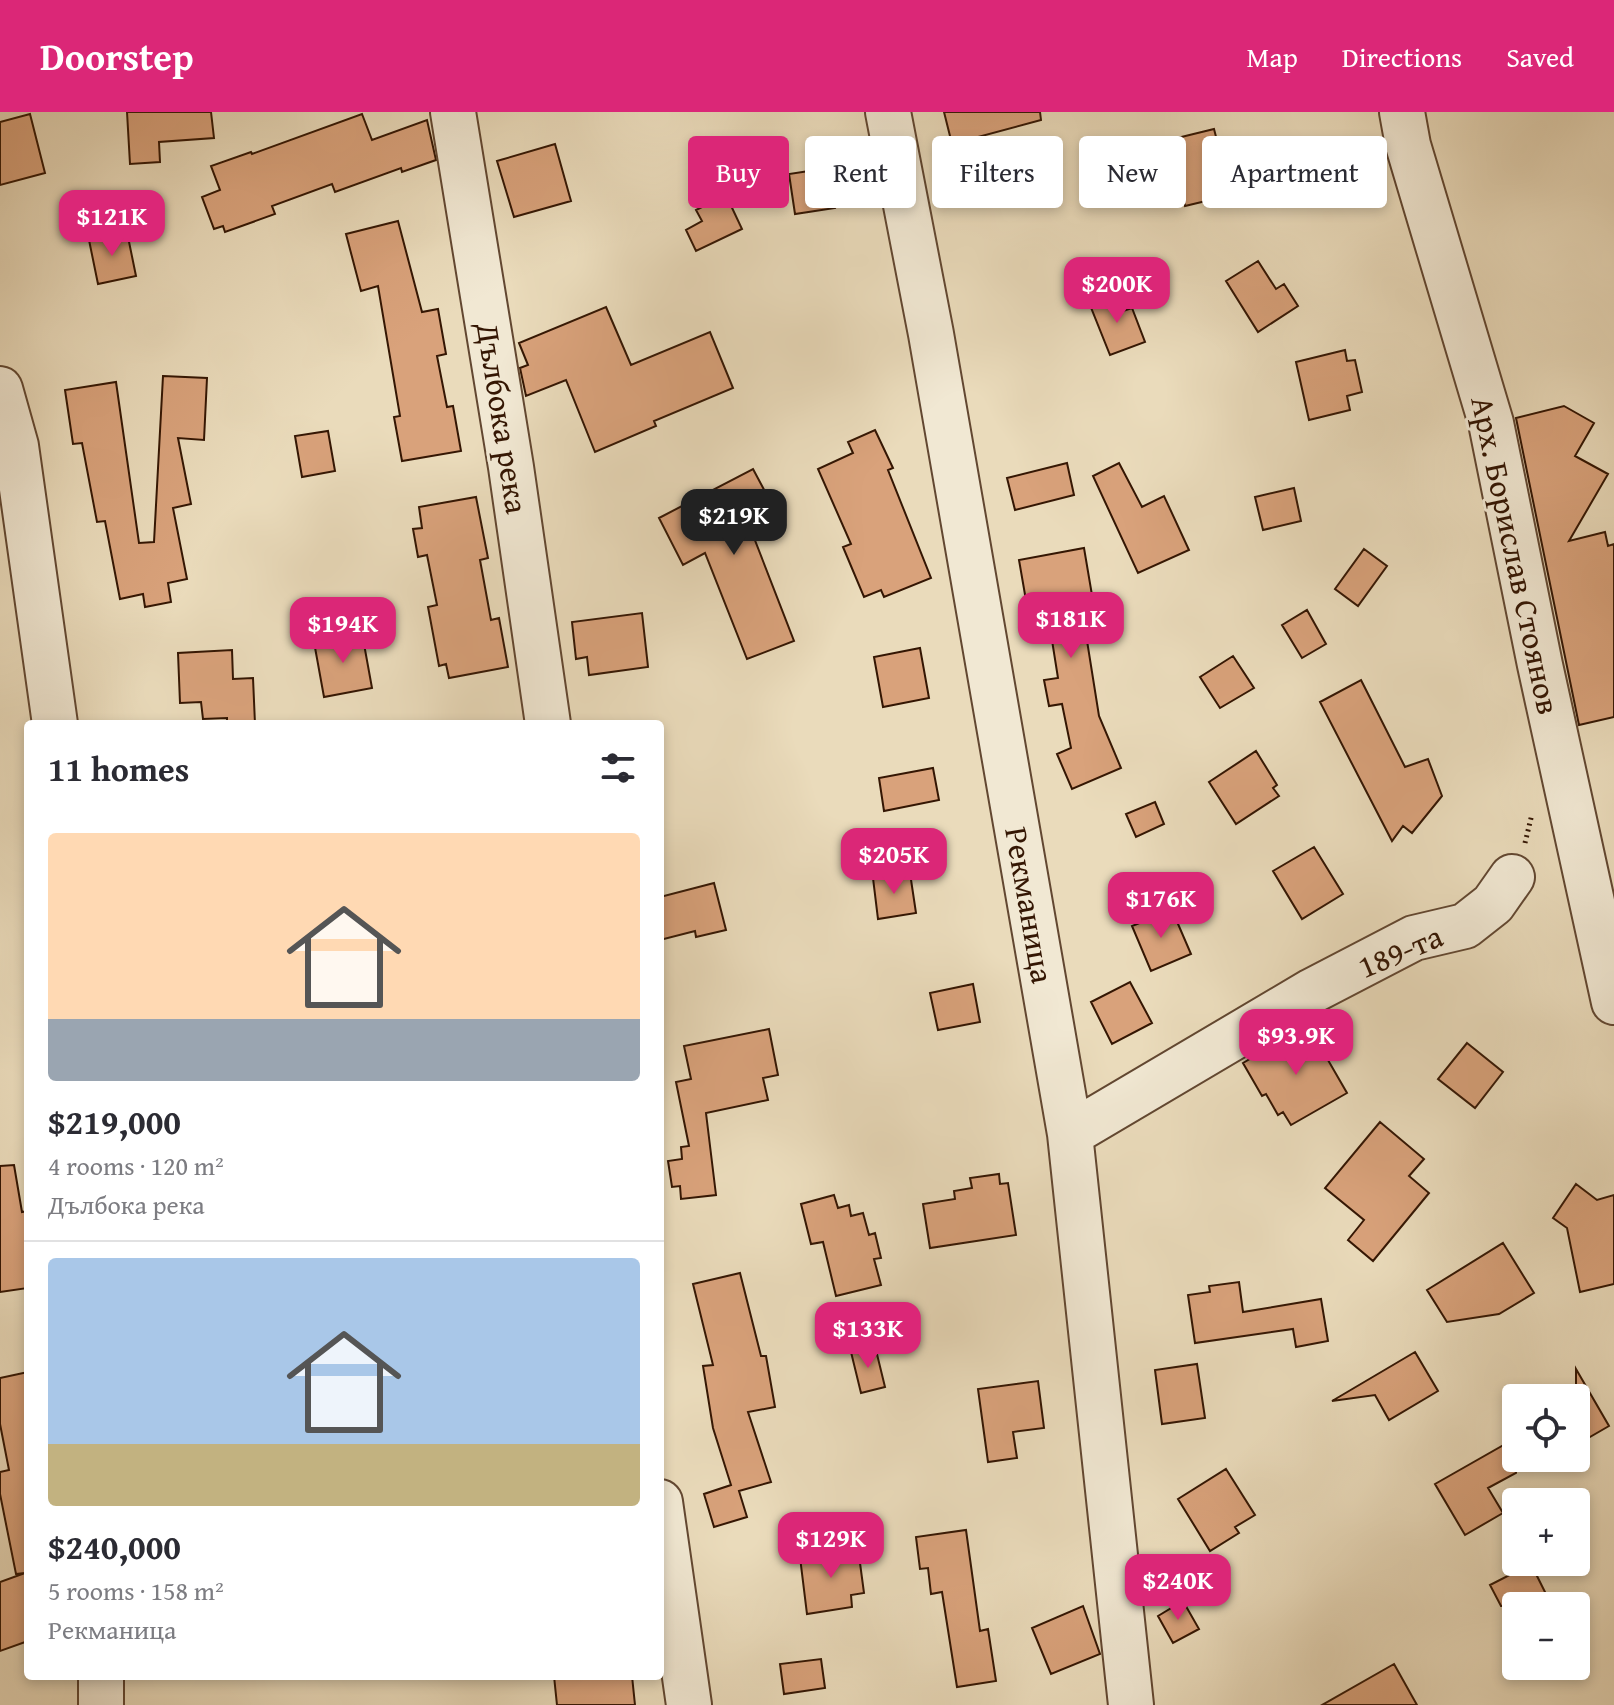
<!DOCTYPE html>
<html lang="en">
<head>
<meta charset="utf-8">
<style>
  :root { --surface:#fff; --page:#f2f2f3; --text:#2b2b33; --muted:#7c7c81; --line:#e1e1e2; --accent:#db2777 }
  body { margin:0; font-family:"Gentium Book Plus",serif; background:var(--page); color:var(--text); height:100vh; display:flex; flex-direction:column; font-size:30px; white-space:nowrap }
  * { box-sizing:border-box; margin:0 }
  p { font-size:26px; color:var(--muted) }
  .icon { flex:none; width:44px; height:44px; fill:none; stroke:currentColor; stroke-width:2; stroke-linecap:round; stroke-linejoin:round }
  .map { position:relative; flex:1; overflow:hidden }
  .details { position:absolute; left:24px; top:608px; width:640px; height:960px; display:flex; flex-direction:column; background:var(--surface); border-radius:8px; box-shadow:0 4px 12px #0003 }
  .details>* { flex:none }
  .guide { position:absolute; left:688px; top:24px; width:760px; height:72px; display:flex; gap:16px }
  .tools { position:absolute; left:1502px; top:1272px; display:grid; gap:16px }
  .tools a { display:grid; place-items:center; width:88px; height:88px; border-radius:8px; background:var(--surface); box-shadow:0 4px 12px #0003; font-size:40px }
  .price { position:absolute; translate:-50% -68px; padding:0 18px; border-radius:16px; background:var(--accent); color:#fff; font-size:26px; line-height:52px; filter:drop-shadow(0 2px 4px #0008) }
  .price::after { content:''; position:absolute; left:50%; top:48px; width:24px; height:18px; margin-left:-12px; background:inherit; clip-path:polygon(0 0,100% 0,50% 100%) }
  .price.on { background:#222; color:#fff }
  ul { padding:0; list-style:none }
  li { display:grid; align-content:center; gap:16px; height:424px; padding:0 24px }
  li+li { border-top:2px solid var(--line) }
  li span { display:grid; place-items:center; height:248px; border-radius:8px; color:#555 }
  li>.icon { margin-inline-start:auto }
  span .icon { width:144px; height:144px; fill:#fffc; stroke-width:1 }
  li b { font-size:34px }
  h2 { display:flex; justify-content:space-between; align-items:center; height:96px; padding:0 24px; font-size:34px }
  .chip { padding:0 28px; border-radius:8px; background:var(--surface); box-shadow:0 4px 12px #0003; font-size:28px; line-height:72px }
  .chip.on { background:var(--accent); color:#fff }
  header { display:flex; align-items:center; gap:48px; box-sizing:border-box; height:112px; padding:0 40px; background:var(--accent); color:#fff }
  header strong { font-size:38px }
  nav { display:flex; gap:44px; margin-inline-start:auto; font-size:28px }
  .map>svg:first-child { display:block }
  .building { fill:#d9a27b; stroke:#341603; stroke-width:2 }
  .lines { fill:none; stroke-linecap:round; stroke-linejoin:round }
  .minor-casing { stroke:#624731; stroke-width:48 }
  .path { stroke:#341603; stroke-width:5; stroke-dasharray:2 4; stroke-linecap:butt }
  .minor { stroke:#f1e8d3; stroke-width:44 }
  .labels { text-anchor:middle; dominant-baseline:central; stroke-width:6; stroke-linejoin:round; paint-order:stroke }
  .street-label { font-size:32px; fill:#341603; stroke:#f1e8d3 }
</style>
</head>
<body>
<header>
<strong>Doorstep</strong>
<nav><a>Map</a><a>Directions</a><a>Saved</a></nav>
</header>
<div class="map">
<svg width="1614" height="1593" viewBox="0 0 1614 1593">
  <rect width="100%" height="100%" fill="#eadbbb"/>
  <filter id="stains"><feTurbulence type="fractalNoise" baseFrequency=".0025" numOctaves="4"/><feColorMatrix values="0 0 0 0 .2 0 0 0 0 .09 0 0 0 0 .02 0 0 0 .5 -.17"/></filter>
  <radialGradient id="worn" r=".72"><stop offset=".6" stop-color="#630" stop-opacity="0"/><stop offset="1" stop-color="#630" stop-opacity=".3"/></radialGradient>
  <path class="building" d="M127,0H211L214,26L159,30L160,50L130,52Z
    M944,0H1040L1041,8L952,32Z
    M30,2L45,61L0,73V10Z
    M362,2L372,28L427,8L436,48L402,60L401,56L335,80L332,72L272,94L275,102L225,120L223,114L214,117L202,85L220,78L211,54L251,40L252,42Z
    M1214,17L1231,83L1185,94L1169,28Z
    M555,32L571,89L514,105L497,49Z
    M829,56L835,96L795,102L789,62Z
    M726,83L742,117L696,139L686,118L702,109L696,98Z
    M398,109L422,200L438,197L446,242L437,244L447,295L453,294L461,339L402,349L394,305L400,304L378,174L361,179L346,122Z
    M127,120L136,164L98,172L89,128Z
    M1258,149L1276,177L1284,172L1298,194L1258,220L1226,169Z
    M1117,183L1123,199L1132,196L1145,230L1110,243L1090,193Z
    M606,195L631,253L710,220L733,276L654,309L656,314L595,340L566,268L526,284L520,256L528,253L519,231Z
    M1345,238L1347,249L1355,248L1362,280L1347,284L1350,298L1309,308L1296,250Z
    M163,264L207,266L204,328L178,326L191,392L173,396L187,467L168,471L171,490L145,495L143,482L120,487L105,409L97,410L82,331L73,332L65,278L116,270L139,431L154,430Z
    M1564,294L1594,311L1575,344L1608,362L1569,429L1605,420L1608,434L1614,432V605L1579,613L1516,306Z
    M875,318L893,356L888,358L931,466L884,485L881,478L864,485L843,435L851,432L818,357L853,341L848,330Z
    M328,319L335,359L302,365L295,324Z
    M1067,351L1074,383L1015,398L1007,366Z
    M1119,351L1142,395L1164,384L1189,438L1138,461L1093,364Z
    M753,357L778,404L751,418L794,529L747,547L705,441L683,453L659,406Z
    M1294,376L1301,409L1263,418L1255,385Z
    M476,385L488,446L480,448L491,508L499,506L508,555L449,566L446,552L439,554L428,495L437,493L427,443L418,445L413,417L422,416L419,395Z
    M1084,436L1093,489L1081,491L1099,604L1121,656L1072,677L1057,642L1071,636L1062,592L1049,594L1044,568L1058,566L1048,503H1044L1043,498L1028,500L1019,448Z
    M1364,437L1387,454L1358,494L1335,477Z
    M1307,498L1326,532L1302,546L1282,513Z
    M642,501L648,555L589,563L587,545L576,547L572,510Z
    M362,521L372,576L324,585L314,530Z
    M920,536L929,586L883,595L874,545Z
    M232,538L233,567L253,566L255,612H227V606L203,607L201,590L180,591L178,541Z
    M1233,544L1254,576L1220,596L1200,565Z
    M1361,568L1405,655L1428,647L1442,684L1412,721L1403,714L1392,729L1320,590Z
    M1256,639L1277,673L1273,676L1279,684L1236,712L1209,670Z
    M933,656L939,688L884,699L879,666Z
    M1155,690L1164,712L1136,725L1126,702Z
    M1314,735L1343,782L1302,807L1273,759Z
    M910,761L916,801L878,807L873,766Z
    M714,771L726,818L696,825L695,819L660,828V785Z
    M1172,798L1191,842L1151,859L1132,814Z
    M1130,870L1152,911L1112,932L1091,890Z
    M973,872L980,910L938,918L930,881Z
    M769,917L778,963L763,966L768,988L706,1001L716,1083L681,1087L680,1074L672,1075L668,1049L682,1047L681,1035L689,1034L676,970L691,967L684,934Z
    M1292,922L1297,931L1313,922L1347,981L1291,1013L1283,1000L1278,1003L1266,982L1262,984L1243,951Z
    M1467,931L1503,960L1475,996L1438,967Z
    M1380,1010L1424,1047L1409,1064L1429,1081L1373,1149L1348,1128L1364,1108L1325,1076Z
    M14,1053L22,1100L28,1099V1176L0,1180V1054Z
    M999,1062L1000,1072L1008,1071L1016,1123L930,1136L923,1092L955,1087L954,1079L972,1076L970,1066Z
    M1576,1072L1597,1088L1614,1083V1172L1580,1180L1567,1116L1553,1106Z
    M834,1083L838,1096L849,1093L851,1104L863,1101L869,1123L875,1121L881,1146L874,1147L881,1173L836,1184L823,1130L811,1132L801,1092Z
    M1503,1131L1534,1181L1499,1202L1447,1210L1427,1178Z
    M740,1161L761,1244H766L775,1295L748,1300L771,1370L739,1379L747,1405L714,1415L704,1382L731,1373L713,1316L703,1254L713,1253L693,1172Z
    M1239,1170L1243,1200L1321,1187L1328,1229L1296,1235L1293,1217L1195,1231L1188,1183L1210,1180L1209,1174Z
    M875,1234L885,1275L861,1281L851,1240Z
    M1415,1240L1438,1279L1389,1308L1375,1283L1332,1289Z
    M1197,1252L1205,1306L1162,1312L1155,1258Z
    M1576,1257L1609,1314L1576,1333Z
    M28,1260V1529L0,1539V1470L25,1461L16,1462L0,1382V1360L9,1358L0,1312V1266Z
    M1038,1269L1044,1316L1013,1320L1017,1346L988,1350L978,1277Z
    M1516,1326V1361L1488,1376L1503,1401L1465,1423L1435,1372Z
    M1226,1357L1255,1403L1235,1415L1239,1421L1210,1439L1178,1387Z
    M966,1418L980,1519L988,1517L996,1569L957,1575L942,1480L931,1482L928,1456L920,1457L916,1425Z
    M858,1436L864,1481L851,1483L852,1495L807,1502L800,1445Z
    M1531,1452L1552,1494H1501L1490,1473Z
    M1183,1489L1199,1517L1173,1531L1158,1504Z
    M1083,1494L1100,1542L1051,1562L1032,1516Z
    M821,1547L825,1576L784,1582L780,1552Z
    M1394,1552L1417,1593H1322Z
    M554,1564H632L635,1593H557Z"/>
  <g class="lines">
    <g class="minor-casing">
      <path id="minor" d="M453,0L511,355L548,612
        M888,0L931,222L1070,1022L1131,1593
        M1402,0L1408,33L1491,311L1540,553L1614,890
        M0,277L16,334L55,612
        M1070,1022L1312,879L1414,826L1465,814L1493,792L1512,765
        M660,1390L689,1593
        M101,1564V1593"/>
    </g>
    <path class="path" d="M1525,731L1532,702"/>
    <use href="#minor" class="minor"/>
  </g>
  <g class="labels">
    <g class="street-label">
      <text transform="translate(503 306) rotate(81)">Дълбока река</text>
      <text transform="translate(1516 443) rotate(78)">Арх. Борислав Стоянов</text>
      <text transform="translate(1030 793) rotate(80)">Рекманица</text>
      <text transform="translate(1400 839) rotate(-23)">189-та</text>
    </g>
  </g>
  <rect width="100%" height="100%" filter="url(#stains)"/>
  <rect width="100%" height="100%" fill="url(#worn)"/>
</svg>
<div class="tools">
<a><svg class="icon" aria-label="locate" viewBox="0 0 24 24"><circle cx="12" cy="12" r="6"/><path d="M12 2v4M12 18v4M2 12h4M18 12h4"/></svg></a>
<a>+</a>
<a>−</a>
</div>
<b class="price" style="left:112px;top:146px">$121K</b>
<b class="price" style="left:1117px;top:213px">$200K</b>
<b class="price on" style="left:734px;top:445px">$219K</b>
<b class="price" style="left:1071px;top:548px">$181K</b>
<b class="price" style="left:343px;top:553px">$194K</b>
<b class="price" style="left:894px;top:784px">$205K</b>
<b class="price" style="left:1161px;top:828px">$176K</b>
<b class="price" style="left:1296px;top:965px">$93.9K</b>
<b class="price" style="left:868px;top:1258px">$133K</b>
<b class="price" style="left:831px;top:1468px">$129K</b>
<b class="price" style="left:1178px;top:1510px">$240K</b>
<div class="guide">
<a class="chip on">Buy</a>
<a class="chip">Rent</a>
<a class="chip">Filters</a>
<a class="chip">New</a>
<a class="chip">Apartment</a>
</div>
<section class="details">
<h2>11 homes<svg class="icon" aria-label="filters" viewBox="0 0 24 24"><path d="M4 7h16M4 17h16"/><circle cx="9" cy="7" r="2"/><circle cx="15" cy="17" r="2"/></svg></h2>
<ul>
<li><span style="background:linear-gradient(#ffd9b3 75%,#9aa5b1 0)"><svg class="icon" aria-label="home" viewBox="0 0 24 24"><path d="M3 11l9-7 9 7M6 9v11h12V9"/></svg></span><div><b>$219,000</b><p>4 rooms · 120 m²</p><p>Дълбока река</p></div></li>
<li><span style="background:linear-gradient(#a9c7e8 75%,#c2b280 0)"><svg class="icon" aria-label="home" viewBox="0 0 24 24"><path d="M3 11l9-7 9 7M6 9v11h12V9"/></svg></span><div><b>$240,000</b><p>5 rooms · 158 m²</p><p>Рекманица</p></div></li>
</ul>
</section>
</div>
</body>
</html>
